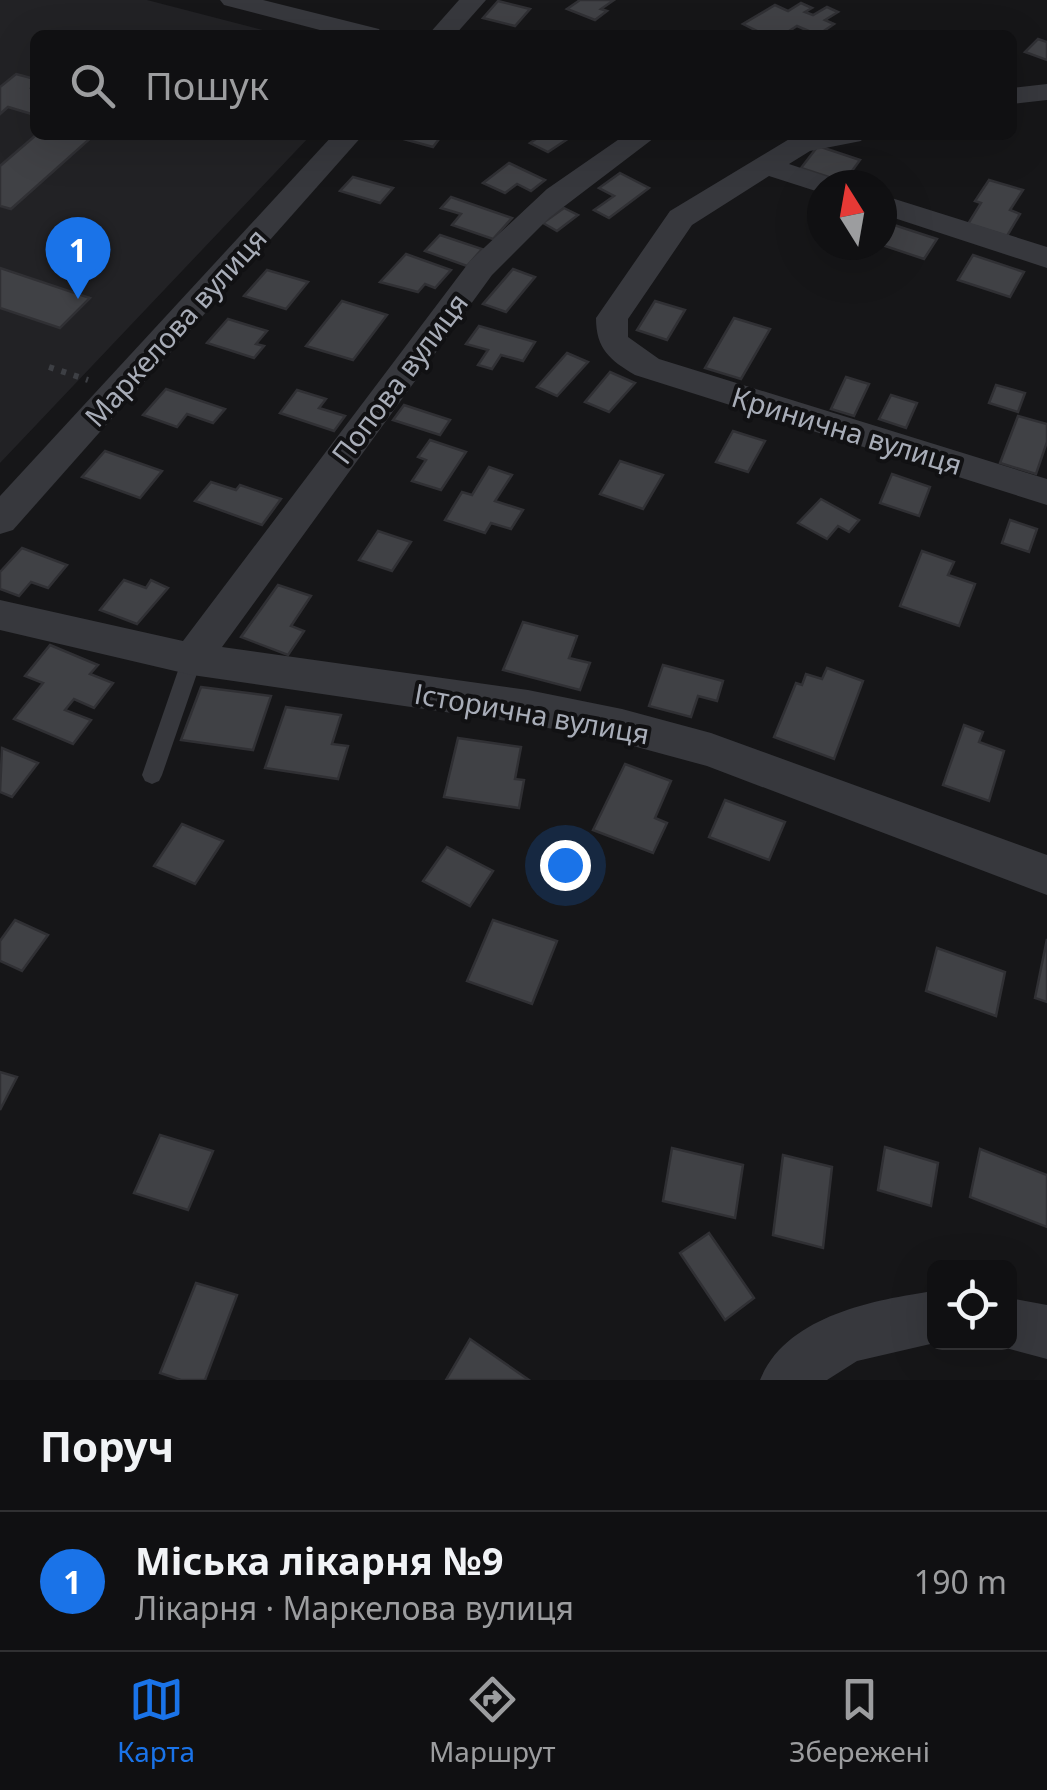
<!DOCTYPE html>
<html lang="uk">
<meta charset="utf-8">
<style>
body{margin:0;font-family:"Noto Sans",sans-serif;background:#19191b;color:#f1f3f6}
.controls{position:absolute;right:30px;bottom:30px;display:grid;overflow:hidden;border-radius:15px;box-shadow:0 10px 40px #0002}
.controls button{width:90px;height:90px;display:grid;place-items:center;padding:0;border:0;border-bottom:2px solid #303032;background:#101012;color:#f1f3f6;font:50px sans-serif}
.compass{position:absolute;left:807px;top:170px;width:90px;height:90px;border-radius:50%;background:#101012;box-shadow:0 10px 40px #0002;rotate:349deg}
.you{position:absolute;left:565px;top:865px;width:35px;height:35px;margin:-25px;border:8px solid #fff;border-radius:50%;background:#1a73e8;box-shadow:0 0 0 15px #1a73e833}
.badge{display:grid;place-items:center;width:65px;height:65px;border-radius:50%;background:#1a73e8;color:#fff;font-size:32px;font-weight:700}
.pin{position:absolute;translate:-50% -82px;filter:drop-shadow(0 2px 5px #0008)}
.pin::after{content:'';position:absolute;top:52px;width:35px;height:30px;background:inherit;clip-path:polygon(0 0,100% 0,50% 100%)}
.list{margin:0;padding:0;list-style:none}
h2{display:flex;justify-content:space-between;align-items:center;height:130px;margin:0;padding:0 40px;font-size:42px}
h2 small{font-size:32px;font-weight:400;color:#9c9d9f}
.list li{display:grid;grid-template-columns:65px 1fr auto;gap:30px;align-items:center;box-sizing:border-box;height:140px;padding:0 40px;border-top:2px solid #303032}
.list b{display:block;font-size:38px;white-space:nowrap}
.list p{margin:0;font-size:32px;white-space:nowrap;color:#9c9d9f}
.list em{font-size:32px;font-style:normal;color:#9c9d9f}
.icon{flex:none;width:55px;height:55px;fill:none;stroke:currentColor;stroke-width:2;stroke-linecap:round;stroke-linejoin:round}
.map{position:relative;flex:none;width:1047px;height:1380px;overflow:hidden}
.search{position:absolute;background:#101012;box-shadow:0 10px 40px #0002;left:30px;right:30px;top:30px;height:110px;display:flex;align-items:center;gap:25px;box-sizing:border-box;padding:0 35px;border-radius:15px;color:#9c9d9f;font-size:38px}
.sheet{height:270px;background:#101012}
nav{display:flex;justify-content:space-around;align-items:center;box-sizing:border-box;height:140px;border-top:2px solid #303032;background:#101012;font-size:28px;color:#9c9d9f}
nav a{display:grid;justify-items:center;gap:5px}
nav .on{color:#1a73e8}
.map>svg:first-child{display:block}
.built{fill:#222225}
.building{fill:#404145;stroke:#303034;stroke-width:2.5}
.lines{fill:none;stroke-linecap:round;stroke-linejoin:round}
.path{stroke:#3d3f44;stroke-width:6;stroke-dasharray:5 8;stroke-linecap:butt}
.lane{fill:#37383d;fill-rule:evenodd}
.street{fill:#37383d;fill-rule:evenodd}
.labels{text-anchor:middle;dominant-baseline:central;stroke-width:8;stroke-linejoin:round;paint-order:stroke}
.street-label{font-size:28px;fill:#a8adb8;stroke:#111113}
</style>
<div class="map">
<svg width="1047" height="1380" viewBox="0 0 1047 1380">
<rect width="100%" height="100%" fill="#161618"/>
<!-- built -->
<path class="built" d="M0,0H147L282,35H35V135H311L0,463Z"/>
<!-- building -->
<g class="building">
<path d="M580,0H614L601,9L607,11L595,20L567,9Z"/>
<path d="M498,1L530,9L515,26L483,18Z"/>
<path d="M801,3L812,8L805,12L813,15L827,7L838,12L825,20L834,24L818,35L797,26L783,35H765L743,24L775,5L788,11Z"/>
<path d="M1038,39L1047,42V60L1025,52Z"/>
<path d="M16,74L35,79L31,88L35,89V115L8,107L0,114V87Z"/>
<path d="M36,135H94L11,209L0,206V166Z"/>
<path d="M389,135H442L433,147Z"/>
<path d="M542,135H564L569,138L548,152L530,143Z"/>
<path d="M818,146L860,160L844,182L801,168Z"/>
<path d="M509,163L545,180L531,191L517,184L505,193L483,183Z"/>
<path d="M620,173L649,188L609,218L594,210L614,196L599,188Z"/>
<path d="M353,177L393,188L380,203L340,191Z"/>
<path d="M989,180L1023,190L1010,210L1020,214L1007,236L968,224L981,203L975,201Z"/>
<path d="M451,197L512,218L493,239L452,225L461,214L441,208Z"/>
<path d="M564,208L578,215L557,231L543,223Z"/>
<path d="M891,224L937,239L924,259L882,245Z"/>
<path d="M440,235L482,249L467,266L425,251Z"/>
<path d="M406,254L451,270L435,288L425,284L418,292L380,282Z"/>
<path d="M973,255L1024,272L1010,297L958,280Z"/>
<path d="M0,268L90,298L60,328L0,308Z"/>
<path d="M513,269L535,277L506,312L483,304Z"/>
<path d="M267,270L308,282L286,309L244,296Z"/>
<path d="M342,301L387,315L353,360L306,346Z"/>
<path d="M655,301L685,310L667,340L637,330Z"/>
<path d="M734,318L770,329L741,379L705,368Z"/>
<path d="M228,319L267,331L256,344L264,346L254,358L207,343Z"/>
<path d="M479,326L535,342L523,361L501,355L492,369L478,365L488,350L466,344Z"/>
<path d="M567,353L588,362L557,396L537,387Z"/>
<path d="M610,372L635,383L609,412L585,402Z"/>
<path d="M846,377L869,384L854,416L831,409Z"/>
<path d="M996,385L1025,393L1018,412L989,403Z"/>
<path d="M166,389L225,409L213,423L187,414L177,427L143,415Z"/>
<path d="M297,390L326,399L319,408L345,416L334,431L280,413Z"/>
<path d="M891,395L917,403L906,428L879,419Z"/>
<path d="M404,405L450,420L440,435L393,420Z"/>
<path d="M1018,416L1047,424V442L1036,474L1000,463Z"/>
<path d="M733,431L765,441L748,472L716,462Z"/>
<path d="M430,440L466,452L441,490L412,481L426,460L418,457Z"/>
<path d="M105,451L162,471L140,498L82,477Z"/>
<path d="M620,461L663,475L643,509L600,494Z"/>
<path d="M489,467L512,475L495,501L523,510L511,529L491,523L485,533L445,520L462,492L472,495Z"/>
<path d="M892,474L930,487L919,516L880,503Z"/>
<path d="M211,482L236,490L240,485L281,499L262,525L195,501Z"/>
<path d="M821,499L859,520L849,532L838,526L827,539L798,523Z"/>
<path d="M1010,520L1037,529L1029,552L1002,543Z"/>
<path d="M378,531L411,542L392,571L359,560Z"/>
<path d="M22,548L67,565L48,588L31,582L19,596L0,589V572Z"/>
<path d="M922,551L954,562L948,575L975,584L959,626L900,606Z"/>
<path d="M124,580L146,588L151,580L168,588L137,624L100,610Z"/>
<path d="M278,585L311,596L291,626L304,631L288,655L241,637Z"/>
<path d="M523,622L577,636L569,658L590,663L580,690L503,670Z"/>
<path d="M50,645L98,665L90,674L113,683L94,708L74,699L65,710L91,720L73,744L14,719L43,683L25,676Z"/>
<path d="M663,665L723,681L717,701L698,696L691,717L649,706Z"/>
<path d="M827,668L863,681L834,759L774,737L796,683L802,685L806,674L822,679Z"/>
<path d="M201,687L271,696L253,750L181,740Z"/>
<path d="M286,707L341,715L332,744L348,746L338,779L265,768Z"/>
<path d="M964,725L983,732L979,742L1004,751L989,801L943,785Z"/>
<path d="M458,738L521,747L515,779L524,780L519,808L444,797Z"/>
<path d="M2,748L38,763L12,797L0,792Z"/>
<path d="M625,764L671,781L655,818L667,823L653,853L593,830Z"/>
<path d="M725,800L785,822L769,860L709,837Z"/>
<path d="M182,824L223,841L195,884L154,866Z"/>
<path d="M447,847L493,871L470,906L423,881Z"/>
<path d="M15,920L48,935L22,971L0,961V941Z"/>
<path d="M493,920L557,941L532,1004L467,981Z"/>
<path d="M1047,939V1002L1035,998Z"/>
<path d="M937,948L1005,972L996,1016L926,991Z"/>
<path d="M0,1072L17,1077L0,1110Z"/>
<path d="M160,1135L213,1151L188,1210L134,1193Z"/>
<path d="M885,1147L938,1163L931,1206L878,1190Z"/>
<path d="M672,1148L743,1165L735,1218L663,1201Z"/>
<path d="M980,1149L1047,1175V1227L970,1197Z"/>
<path d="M783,1155L832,1167L823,1248L773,1235Z"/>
<path d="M709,1233L754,1298L725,1320L680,1253Z"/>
<path d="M196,1283L237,1295L205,1380H181L160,1373Z"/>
<path d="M470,1339L529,1380H446Z"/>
</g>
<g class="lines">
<!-- path -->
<path class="path" d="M49,367L88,380"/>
<!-- lane -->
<path class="lane" d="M192,651L199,653L202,659L162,775L159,781L152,784L145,781L142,775L182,659L185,653Z"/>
<!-- street -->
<g class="street">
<path d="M220,0H263L379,29L383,35H339L224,5Z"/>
<path d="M459,0H486L455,35H428Z"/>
<path d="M1047,84V100L1012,104V88Z"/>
<path d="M333,135H363L13,530L0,534V496Z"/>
<path d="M625,135H658L549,218L492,275L222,647L528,690L622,709L711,733L1047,855V895L707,766L622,743L528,724L192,675L0,630V600L183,641L470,261L547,189Z"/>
<path d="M803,135H865L861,141L810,151L789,164L834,179L839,185H822V193L769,176L692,225L628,319V337L659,359L1047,479V505L635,375C610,360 596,349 596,318L670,211L791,138Z"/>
<path d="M882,195L1047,247V268L882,214Z"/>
<path d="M934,1291V1342H939L857,1361L827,1380H760C786,1316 873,1300 934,1291Z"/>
<path d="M1010,1298L1047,1305V1359L991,1344L1010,1342Z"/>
</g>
</g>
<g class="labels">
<!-- street labels -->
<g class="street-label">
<text transform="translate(175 327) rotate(-48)">Маркелова вулиця</text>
<text transform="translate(399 378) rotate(-53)">Попова вулиця</text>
<text transform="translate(847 430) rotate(17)">Кринична вулиця</text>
<text transform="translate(532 713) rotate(10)">Історична вулиця</text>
</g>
</g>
</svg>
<div class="controls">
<button><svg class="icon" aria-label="locate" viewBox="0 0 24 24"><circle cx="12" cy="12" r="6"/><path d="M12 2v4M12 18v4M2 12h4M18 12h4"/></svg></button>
</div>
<svg class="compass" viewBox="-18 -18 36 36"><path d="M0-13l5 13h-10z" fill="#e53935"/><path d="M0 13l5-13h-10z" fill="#9c9d9f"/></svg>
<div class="you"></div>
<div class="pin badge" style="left:78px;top:299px">1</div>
<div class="search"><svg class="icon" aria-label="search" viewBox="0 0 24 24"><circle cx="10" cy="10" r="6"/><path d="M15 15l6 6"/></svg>Пошук</div>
</div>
<section class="sheet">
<h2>Поруч<small></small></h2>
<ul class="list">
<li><span class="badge">1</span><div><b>Міська лікарня №9</b><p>Лікарня · Маркелова вулиця</p></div><em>190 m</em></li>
</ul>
</section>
<nav>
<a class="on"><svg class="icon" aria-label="map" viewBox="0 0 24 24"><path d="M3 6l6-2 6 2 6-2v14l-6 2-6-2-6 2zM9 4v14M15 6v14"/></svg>Карта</a>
<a><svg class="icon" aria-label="directions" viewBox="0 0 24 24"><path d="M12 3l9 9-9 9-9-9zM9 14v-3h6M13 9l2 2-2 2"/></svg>Маршрут</a>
<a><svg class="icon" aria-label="saved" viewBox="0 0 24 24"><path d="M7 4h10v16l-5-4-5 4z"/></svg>Збережені</a>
</nav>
